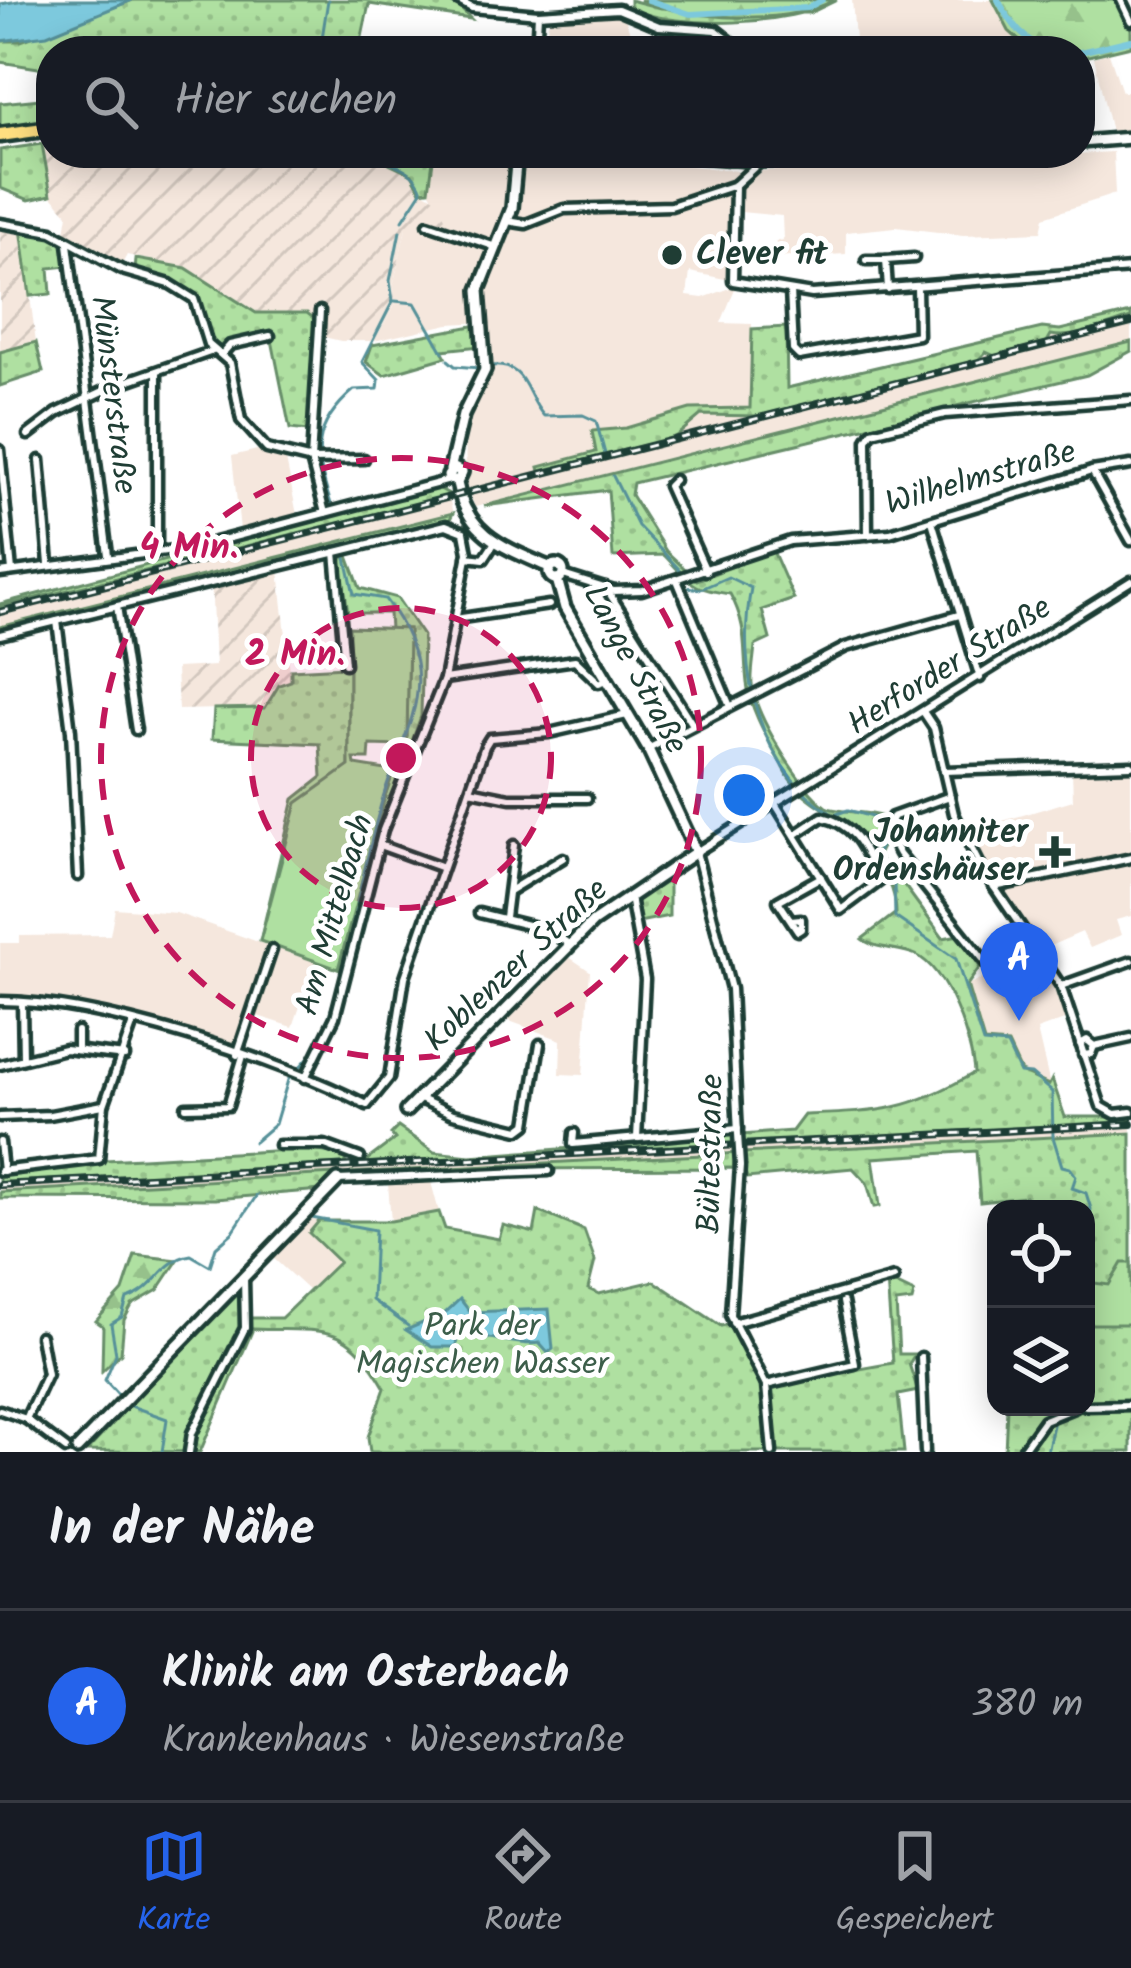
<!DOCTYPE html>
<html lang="de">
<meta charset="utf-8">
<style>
body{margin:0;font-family:Kalam,sans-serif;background:#20242c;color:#f1f3f6}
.controls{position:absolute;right:36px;bottom:36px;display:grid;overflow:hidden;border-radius:24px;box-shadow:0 6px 30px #0003}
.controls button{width:108px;height:108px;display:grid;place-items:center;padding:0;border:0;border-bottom:3px solid #363941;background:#171b24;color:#f1f3f6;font:60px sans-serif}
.you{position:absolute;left:744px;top:795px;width:42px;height:42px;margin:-30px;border:9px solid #fff;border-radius:50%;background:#1a73e8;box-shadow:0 0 0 18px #1a73e833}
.badge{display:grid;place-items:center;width:78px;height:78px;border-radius:50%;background:#2563eb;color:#fff;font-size:39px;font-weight:700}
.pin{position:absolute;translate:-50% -99px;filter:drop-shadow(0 3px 6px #0008)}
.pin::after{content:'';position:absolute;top:63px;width:42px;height:36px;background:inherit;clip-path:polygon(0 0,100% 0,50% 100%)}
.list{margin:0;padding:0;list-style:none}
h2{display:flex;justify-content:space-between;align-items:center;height:156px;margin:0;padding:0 48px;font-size:51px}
h2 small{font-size:39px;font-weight:400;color:#9ea1a6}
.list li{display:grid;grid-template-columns:78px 1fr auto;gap:36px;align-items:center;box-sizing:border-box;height:192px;padding:0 48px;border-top:3px solid #363941}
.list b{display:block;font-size:45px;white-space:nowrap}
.list p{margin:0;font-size:39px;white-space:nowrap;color:#9ea1a6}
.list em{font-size:39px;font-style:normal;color:#9ea1a6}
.icon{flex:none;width:66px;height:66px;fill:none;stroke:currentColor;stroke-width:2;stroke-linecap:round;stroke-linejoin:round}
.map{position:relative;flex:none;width:1131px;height:1452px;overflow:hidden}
.search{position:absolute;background:#171b24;box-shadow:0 6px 30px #0003;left:36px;right:36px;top:36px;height:132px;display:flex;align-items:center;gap:30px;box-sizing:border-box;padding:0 42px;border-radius:48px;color:#9ea1a6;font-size:45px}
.sheet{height:348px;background:#171b24}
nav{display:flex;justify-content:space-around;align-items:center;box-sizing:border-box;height:168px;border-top:3px solid #363941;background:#171b24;font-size:33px;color:#9ea1a6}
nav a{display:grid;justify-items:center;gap:6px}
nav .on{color:#2563eb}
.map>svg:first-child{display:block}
.built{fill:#f5e7dd}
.industrial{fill:url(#industrial-furrows)}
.green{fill:url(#green-dots);stroke:#678e6a;stroke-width:3}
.forest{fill:url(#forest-firs);stroke:#678e6a;stroke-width:3}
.pitch{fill:#afe0a1;stroke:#678e6a;stroke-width:3}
.water{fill:#7dc9dd;stroke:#579199;stroke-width:3}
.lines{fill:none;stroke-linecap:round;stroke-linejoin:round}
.stream{stroke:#579199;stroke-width:3}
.canal{stroke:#7dc9dd;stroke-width:6}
.street-casing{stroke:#1f3d34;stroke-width:15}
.secondary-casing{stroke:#1f3d34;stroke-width:18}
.highway-casing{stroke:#1f3d34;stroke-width:21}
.street{stroke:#fff;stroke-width:6}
.secondary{stroke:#fff;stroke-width:9}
.highway{stroke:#ffdf80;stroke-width:12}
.rail-casing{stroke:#1f3d34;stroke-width:8}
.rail{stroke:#fff;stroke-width:3;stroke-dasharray:9;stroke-linecap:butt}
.street-bridge-casing{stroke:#1f3d34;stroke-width:15;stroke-linecap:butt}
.street-bridge{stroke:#fff;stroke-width:6}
.ring{fill:none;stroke:#c2185b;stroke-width:6;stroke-dasharray:21 15}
.poi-dot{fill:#1f3d34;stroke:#fff;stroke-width:4.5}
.labels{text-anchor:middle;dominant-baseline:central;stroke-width:10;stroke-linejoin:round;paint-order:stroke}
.poi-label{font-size:33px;font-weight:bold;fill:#1f3d34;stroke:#fff;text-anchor:start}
.street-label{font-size:33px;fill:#1f3d34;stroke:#fff}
.park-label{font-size:33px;fill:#3c5e4a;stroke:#fff}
.centre{fill:#c2185b;stroke:#fff;stroke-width:6}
.ring-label{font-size:36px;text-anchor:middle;font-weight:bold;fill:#c2185b;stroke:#fff;stroke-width:10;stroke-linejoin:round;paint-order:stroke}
</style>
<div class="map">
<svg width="1131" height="1452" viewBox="0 0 1131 1452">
<defs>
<pattern id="industrial-furrows" width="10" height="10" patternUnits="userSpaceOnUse" patternTransform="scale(3)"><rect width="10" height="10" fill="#f5e7dd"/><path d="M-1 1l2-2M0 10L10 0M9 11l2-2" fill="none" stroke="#d2c7be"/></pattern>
<pattern id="green-dots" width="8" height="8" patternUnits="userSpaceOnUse" patternTransform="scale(3)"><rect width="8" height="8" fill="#afe0a1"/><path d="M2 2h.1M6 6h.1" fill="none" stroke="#96c18b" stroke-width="1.8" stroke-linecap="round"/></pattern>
<pattern id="forest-firs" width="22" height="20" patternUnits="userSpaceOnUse" patternTransform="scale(3)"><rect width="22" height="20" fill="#afe0a1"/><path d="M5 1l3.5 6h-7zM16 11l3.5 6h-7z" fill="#96c18b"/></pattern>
</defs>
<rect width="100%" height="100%" fill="#fff"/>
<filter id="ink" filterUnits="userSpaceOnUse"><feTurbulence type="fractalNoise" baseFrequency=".00833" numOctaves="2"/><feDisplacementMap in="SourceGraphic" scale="24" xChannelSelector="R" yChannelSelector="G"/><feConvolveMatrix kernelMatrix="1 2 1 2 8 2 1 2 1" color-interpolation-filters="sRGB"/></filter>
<g filter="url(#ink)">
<!-- built -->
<g class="built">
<path d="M852,0H993L1025,51H856Z"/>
<path d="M607,12L625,18L636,51H541L550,17Z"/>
<path d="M1109,53L1122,92H1131V132H1111L1094,57Z"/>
<path d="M1113,152L1115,194L1044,217L1041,232L963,235L896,227L846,232V254L773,258L776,241L783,240L782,216L741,212L742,184L762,171Z"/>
<path d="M434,153H573L737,171L740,179L730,280L690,272L687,296L703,298L736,286L721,323L752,324L750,408L690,409L626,428L593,431L596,451L540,467V471L674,438L701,415L759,416L1115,320L1131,318V342L475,507L466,485L465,423L491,364L486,322L449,324L374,341L396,303L393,287L406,228L447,224L429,190Z"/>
<path d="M257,450L286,460L297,515L240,530L232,456Z"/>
<path d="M448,495L453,513L0,627V607Z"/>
<path d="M1131,767V916L1116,920L1121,935L1090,948L1082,932L1043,949L975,844L1000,834L996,823L1073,800L1072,770Z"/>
<path d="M115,908L176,913L315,962L293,1027L248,1013L236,1051L82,1006L0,997V943H20V936L110,935Z"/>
<path d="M566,955L590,971L583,1075L560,1074L561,1040L504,1019Z"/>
<path d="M1036,959L1055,987L1067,1019L1037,1030L1050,1085L1021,1072L1003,1042H984L966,985Z"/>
<path d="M1131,1122V1133L0,1192V1183Z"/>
<path d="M431,1182L439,1212L391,1221L388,1184Z"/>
<path d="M307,1219L319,1221L309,1233L339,1261L308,1290L272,1257Z"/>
</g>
<!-- industrial -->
<g class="industrial">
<path d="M51,142V153H368L413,174L422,190L435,198L448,223L444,229L406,228L393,287L396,303L374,341H341L319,336L320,323L307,313H256L186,268L127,255L122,264L65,232L68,214L51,195L42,144Z"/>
<path d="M0,227L21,228L36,342L0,352Z"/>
<path d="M278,561L291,681L265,708L178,710L176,668L215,666L211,579Z"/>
</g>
<!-- green -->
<g class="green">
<path d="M133,0H452L471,19L369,4L359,51H160L162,43H144L133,51H51V70L0,62V41H21Z"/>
<path d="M630,0L661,8L810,13L837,0C789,26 681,30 630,9Z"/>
<path d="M51,98V120L0,128V103Z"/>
<path d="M42,144L51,195L29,200L0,188V150Z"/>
<path d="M368,153H434L429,190L421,191L412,174Z"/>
<path d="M21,228L64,241L68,266L49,268L51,294L30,296Z"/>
<path d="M136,259L186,268L256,313H307L320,323L316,432L290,429L271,335L214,348L195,297L135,272Z"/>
<path d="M1131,313V318C1107,325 1076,340 1051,335L1047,342L995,356L986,352L977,361L759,416L701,415L674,438L540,471L539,467L596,452L592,431L626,428L690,409L750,408L752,329L786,327L787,388L1042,328L1060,330Z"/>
<path d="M478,325L481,346L442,350L446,357L384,375L366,362L372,345Z"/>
<path d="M36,342L43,372L0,386V352Z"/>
<path d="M1131,342V351L1087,375L633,483L631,495L666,551L697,580L773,551L794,599L762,610L770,639L755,646C754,658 751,673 752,685C756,717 800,788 826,807C834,812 864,811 880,816L886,839L878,855L894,878L907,872L911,877L904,885L943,938L959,935L980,967L967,985L984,1042L1008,1044L1021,1072L1049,1085L1052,1079L1065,1117H1131V1122L363,1163L395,1139L391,1134L398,1127L434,1152L470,1156L792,1131L804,1115C879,1112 907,1112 974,1073C972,1040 947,970 916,955C899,947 876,950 862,939L896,913C896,887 881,868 873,843L868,849C849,813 804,809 783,768C770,743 750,710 747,683C743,648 748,626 730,594C689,588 692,584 664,555L613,557L608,490L484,506Z"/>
<path d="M438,488L451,495L0,607V604Z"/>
<path d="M453,513L449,521L0,631V627Z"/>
<path d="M348,556L360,588L397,598L423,636L421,716L381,829L347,972L338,969L377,837L375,823L407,736L409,629H390L389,613H348L340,558Z"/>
<path d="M345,667H349V767L297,804L260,941L294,799L322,777L320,744L212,739L214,709L265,708L279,685L291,681V670Z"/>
<path d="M669,877V916L639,922L636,898Z"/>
<path d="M1131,1133V1452H1005L1007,1407H1086V1209H1023L1025,1197L980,1202L976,1151L873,1158L880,1206L874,1207L867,1183L853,1168L747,1178L744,1168L494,1169L435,1177L349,1178L351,1173Z"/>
<path d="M308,1149L348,1156L345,1164L0,1183V1173L105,1160Z"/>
<path d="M336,1174L321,1190L215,1199L0,1198V1192Z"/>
<path d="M538,1211L584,1230L595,1261L588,1289L599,1294L654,1281L721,1326L732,1323L764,1386L893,1363L887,1280L914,1293L912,1301L896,1303L899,1354H915L909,1364L918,1391L898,1395L904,1452H370L368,1437L385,1388C345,1319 325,1332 253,1329L200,1452L87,1451L240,1287L247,1318H281L339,1262L309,1233L319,1221H391L439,1212L445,1229L499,1239L503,1225L534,1233Z"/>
</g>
<!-- forest -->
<g class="forest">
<path d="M640,0H834C787,26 690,20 640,0Z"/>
<path d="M993,0H1117L1131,29V46L1080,58V51H1031L1009,31Z"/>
<path d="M135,1255L178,1260L158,1290L132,1305L124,1320L121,1353L102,1371L103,1326L96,1321L123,1291Z"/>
</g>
<!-- pitch -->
<g class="pitch">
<path d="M349,627L409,629L407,736L403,746L370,745L369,759H354L355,765L392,771L338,969L260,941L297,803L349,766Z"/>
<path d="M1122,1263H1131V1324H1086V1282L1109,1285Z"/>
</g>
<!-- water -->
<g class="water">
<path d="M25,0H132L47,35L0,41V4Z"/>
<path d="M460,1299L470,1312L549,1309L553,1349L548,1353L539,1343C523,1347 483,1334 457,1335L456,1347H432L406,1330L444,1314Z"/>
</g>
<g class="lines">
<!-- stream -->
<g class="stream">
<path d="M320,51L328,0"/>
<path d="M369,153C389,165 414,165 422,191L403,220"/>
<path d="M395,301L415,303L443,352"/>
<path d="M448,360L455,366L479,368"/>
<path d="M489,366C528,362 524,394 544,416L583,415L596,421L605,454"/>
<path d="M613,476L638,526L679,569L686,587L701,589L728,577L751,588C736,669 757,768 834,815L848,810L878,819L883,842L876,856L883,873L894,880L895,917L956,959L983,1043L1007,1045L1020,1073L1031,1074L1052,1092L1053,1137L1062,1166L1070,1168L1076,1176L1072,1188L1086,1193L1091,1209L1086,1242"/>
<path d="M331,504C314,453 311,427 354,390L378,389L379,380L362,362L393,301L390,281L400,231"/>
<path d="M343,972C354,917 365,862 380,808C402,725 450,684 385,599L354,594L346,558"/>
<path d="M337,995L341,979"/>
<path d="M330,1013L333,1003"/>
<path d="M324,1031L327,1021"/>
<path d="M254,1142L275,1124L288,1080L317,1048"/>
<path d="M312,1218L375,1230L372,1300L408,1326"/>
<path d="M162,1452L167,1419L128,1405L105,1380L116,1354L111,1324L122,1317L127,1299C158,1289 159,1261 191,1255L210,1266L216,1247L232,1233L257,1195"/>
<path d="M1047,1452L1057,1407"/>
</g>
<!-- canal -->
<g class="canal">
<path d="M648,0L690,14L808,8L822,0"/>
<path d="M998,0C1012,25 1024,43 1053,51"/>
<path d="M1080,52L1131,40"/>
</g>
<!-- street casing -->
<g class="street-casing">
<g id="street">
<path d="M457,0L472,8L538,14L618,9L659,26L716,30L743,51"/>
<path d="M1121,0L1131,21"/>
<path d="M536,51L538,14"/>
<path d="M802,51L824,49"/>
<path d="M735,185L733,281L812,294L1131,269"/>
<path d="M507,221L526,224L564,209L671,206L735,185L761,161"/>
<path d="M0,223L52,232L122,270L170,284L194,299L208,344L230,363L241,420L267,449L312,460L364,459"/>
<path d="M428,224L496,247"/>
<path d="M68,244L108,555"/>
<path d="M866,260H886"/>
<path d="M888,289L886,260L914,258"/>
<path d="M790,291L793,350L799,356L918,335L917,287"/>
<path d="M320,311L311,460L325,513"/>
<path d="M222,354L230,345L270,336"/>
<path d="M28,435L57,413L116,385L213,351"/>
<path d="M0,450L12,571"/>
<path d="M40,460L49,564"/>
<path d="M1092,471L1131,541"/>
<path d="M674,480L668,486L706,571"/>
<path d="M932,521L980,678"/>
<path d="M868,535L867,440L872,432L945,414L1131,400"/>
<path d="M157,551V372"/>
<path d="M335,552L345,664"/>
<path d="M467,557L484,559L495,542"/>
<path d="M0,573L196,547L450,480"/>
<path d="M563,575L614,591L642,590L790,541L890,533L1092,471L1131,465"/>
<path d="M677,580L729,704"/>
<path d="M606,588L693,725"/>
<path d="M117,606L136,730"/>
<path d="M455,619L549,605"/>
<path d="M57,621L71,731L78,876"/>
<path d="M0,635L446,525L464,532L468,553L444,679L383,830L335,1017L305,1078"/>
<path d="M444,679L575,660L599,683L605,681"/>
<path d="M924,713L934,728L954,814L982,869L1061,986L1101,1106L1115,1114L1131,1112"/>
<path d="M648,749L846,647L959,615"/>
<path d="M944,771L1131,765"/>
<path d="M470,790L510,798H587"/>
<path d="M950,796L892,817L888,833L899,854L990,968L1039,950"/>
<path d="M776,805L841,910L880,881C865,851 858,825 822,817L795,835"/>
<path d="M382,846L440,867"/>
<path d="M994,887L1131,858"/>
<path d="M509,891L563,858"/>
<path d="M630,897L645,979L637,1138"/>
<path d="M479,913L548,930L569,944"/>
<path d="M505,917L514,845"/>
<path d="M791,920L801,919V929L798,931L778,901L821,877"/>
<path d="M1061,986L1131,961"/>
<path d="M0,1001C100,1001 278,1059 367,1105L389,1078L405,977L485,746L490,738L549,733L627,715"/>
<path d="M22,1002L23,1059"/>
<path d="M77,1031V1048"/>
<path d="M1080,1044L1087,1040L1094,1046L1091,1054L1083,1055"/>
<path d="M1094,1046L1131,1038"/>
<path d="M237,1055L272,950"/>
<path d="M0,1065L65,1049L125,1056"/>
<path d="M418,1098L453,1114L519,1130L527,1124L540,1044"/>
<path d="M186,1107L228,1106L243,1056"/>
<path d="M0,1117L50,1115L103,1105"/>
<path d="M574,1133L573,1144L738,1129"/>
<path d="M738,1134L731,989L696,852L1131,581"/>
<path d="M0,1142L3,1171"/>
<path d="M279,1145H325L360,1158"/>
<path d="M740,1166L730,1315L766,1385L772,1452"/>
<path d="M0,1171L99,1159L104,1105L133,1023"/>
<path d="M338,1180L549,1171"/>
<path d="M733,1323L894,1278"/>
<path d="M921,1357L925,1452"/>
<path d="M766,1385L855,1364L843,1302"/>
<path d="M1086,1406L1131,1405"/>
<path d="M0,1410L26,1419L66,1449"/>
<path d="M26,1419L47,1374L40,1336"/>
<path d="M189,1452L192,1433L245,1328L244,1277"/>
<path d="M1021,1452L1044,1420L1076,1407"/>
</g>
</g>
<!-- secondary casing -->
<g class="secondary-casing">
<g id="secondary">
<path d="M1080,142L1131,138"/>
<path d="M614,153L666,157"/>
<path d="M660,153L761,161L913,153"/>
<path d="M450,470L463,415L485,370L479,290L512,208L517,153"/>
<path d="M457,483L448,476L454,468L462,472L457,483C467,536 506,548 551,568"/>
<circle cx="556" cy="572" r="7"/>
<path d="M406,1111L593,922L696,852L648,749L565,608L557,579"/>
<path d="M77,1449L338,1180"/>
</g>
</g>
<!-- highway casing -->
<g class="highway-casing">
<path id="highway" d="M0,135L51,128"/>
</g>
<!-- street -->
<use href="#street" class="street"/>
<!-- secondary -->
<use href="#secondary" class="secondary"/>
<!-- highway -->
<use href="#highway" class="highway"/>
<!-- rail casing -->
<g class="rail-casing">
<g id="rail">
<path d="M0,612L1131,323"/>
<path d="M0,1185L1131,1124"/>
</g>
</g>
<!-- rail -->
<use href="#rail" class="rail"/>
<!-- street-bridge casing -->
<g class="street-bridge-casing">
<path id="street-bridge" d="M738,1134L740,1166"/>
</g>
<!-- street-bridge -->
<use href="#street-bridge" class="street-bridge"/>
</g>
</g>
<!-- distance rings -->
<circle cx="401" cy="758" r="150" fill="#c2185b" fill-opacity=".12"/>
<g class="ring">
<circle cx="401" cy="758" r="150"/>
<circle cx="401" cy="758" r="300"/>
</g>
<!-- markers -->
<g class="poi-dot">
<circle cx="672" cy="255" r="12"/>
<path d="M1049 834h12v12h12v12h-12v12h-12v-12h-12v-12h12z"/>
</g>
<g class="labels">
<!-- poi labels -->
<g class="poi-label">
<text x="696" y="255">Clever fit</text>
<text x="1028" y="833" text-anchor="end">Johanniter<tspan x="1028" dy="38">Ordenshäuser</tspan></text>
</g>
<!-- street labels -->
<g class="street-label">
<text transform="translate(112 395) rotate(83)">Münsterstraße</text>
<text transform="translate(981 479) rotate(-16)">Wilhelmstraße</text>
<text transform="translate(950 667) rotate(-32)">Herforder Straße</text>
<text transform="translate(634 670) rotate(62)">Lange Straße</text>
<text transform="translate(336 915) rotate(-74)">Am Mittelbach</text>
<text transform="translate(517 966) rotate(-43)">Koblenzer Straße</text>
<text transform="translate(712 1154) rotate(-89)">Bültestraße</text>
</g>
<!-- park labels -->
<g class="park-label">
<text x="482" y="1327">Park der<tspan x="482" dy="38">Magischen Wasser</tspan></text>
</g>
</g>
<circle cx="401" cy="758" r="18" class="centre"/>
<g class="ring-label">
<text x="189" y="558">4 Min.</text>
<text x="295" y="665">2 Min.</text>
</g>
</svg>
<div class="controls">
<button><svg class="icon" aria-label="locate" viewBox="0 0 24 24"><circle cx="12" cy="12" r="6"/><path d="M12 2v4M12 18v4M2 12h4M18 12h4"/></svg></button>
<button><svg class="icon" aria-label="layers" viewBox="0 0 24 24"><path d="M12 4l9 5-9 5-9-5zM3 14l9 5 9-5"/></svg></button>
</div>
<div class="you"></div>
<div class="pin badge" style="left:1019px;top:1021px">A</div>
<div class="search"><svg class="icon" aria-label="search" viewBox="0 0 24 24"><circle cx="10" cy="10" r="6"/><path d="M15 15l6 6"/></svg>Hier suchen</div>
</div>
<section class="sheet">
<h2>In der Nähe<small></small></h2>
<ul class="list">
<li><span class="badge">A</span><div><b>Klinik am Osterbach</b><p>Krankenhaus · Wiesenstraße</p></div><em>380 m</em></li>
</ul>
</section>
<nav>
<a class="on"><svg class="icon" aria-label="map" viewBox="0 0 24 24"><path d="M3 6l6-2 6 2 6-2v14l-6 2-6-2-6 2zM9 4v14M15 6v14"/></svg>Karte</a>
<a><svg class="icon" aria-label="directions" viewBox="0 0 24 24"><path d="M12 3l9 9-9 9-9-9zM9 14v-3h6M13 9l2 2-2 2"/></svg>Route</a>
<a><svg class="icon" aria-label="saved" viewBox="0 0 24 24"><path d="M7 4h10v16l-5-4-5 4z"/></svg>Gespeichert</a>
</nav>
